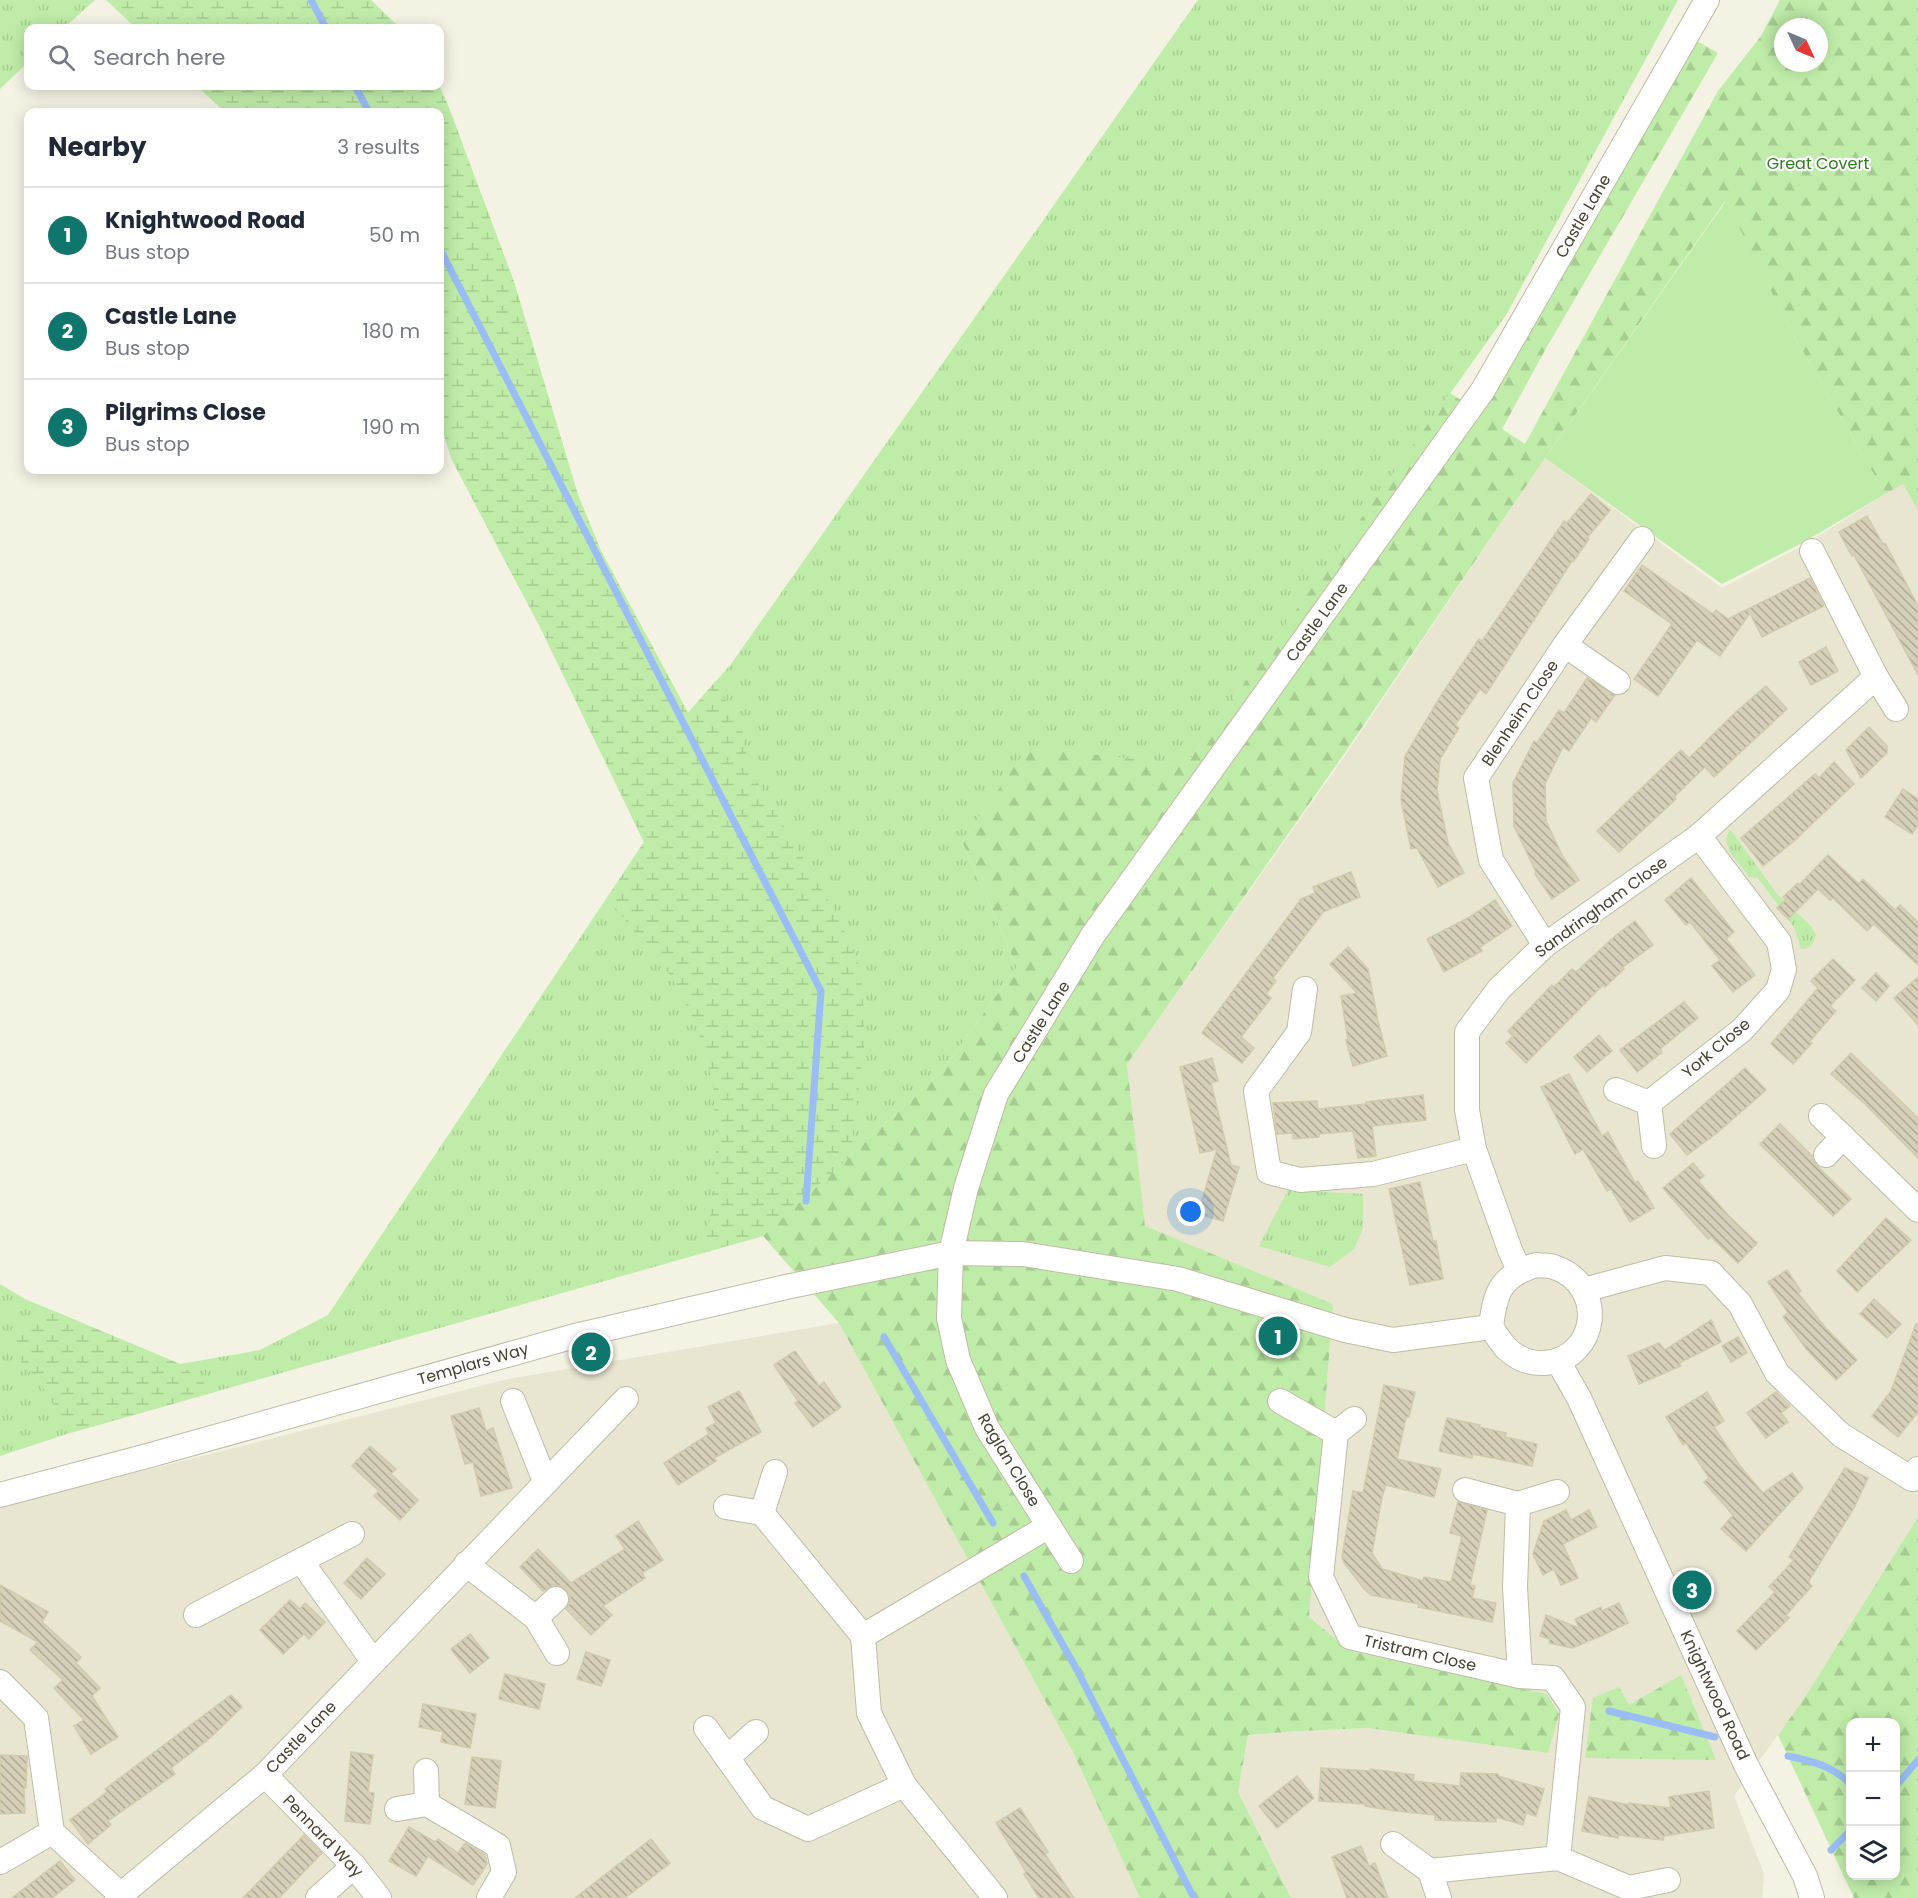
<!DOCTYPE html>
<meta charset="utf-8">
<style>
body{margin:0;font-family:Poppins,sans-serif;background:#f2f2f3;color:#1f2937}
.controls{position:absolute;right:18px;bottom:18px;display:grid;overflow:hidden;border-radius:12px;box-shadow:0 3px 15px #0003}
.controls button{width:54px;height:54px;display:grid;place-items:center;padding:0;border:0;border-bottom:2px solid #e0e1e3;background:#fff;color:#1f2937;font:30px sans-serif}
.compass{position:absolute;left:1774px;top:18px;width:54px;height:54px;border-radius:50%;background:#fff;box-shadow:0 3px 15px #0003;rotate:134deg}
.you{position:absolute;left:1191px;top:1212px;width:21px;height:21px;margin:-15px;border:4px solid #fff;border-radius:50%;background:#1a73e8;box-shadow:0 0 0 9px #1a73e833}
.badge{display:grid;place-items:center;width:39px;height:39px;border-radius:50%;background:#0f766e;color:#fff;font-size:20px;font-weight:700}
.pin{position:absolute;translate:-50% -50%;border:3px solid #fff;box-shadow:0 2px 6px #0006}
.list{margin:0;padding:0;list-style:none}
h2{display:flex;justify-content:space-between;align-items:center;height:78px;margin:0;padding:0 24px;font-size:26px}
h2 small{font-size:20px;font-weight:400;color:#747a83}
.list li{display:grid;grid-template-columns:39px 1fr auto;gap:18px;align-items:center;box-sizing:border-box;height:96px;padding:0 24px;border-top:2px solid #e0e1e3}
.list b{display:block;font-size:22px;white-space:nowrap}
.list p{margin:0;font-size:20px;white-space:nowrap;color:#747a83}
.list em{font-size:20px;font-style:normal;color:#747a83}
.icon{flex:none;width:33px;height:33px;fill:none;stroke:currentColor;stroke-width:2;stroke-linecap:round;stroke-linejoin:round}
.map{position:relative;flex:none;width:1918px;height:1898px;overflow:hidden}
.search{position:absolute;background:#fff;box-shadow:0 3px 15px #0003;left:24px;top:24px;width:420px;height:66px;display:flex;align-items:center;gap:15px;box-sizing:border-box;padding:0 21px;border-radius:12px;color:#747a83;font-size:22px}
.panel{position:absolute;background:#fff;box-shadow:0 3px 15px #0003;left:24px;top:108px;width:420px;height:366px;border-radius:12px}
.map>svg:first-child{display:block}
.residential{fill:#e8e5d1}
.grass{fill:url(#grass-tufts)}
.forest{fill:url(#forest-firs);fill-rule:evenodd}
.wetland{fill:url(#wetland-marsh)}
.park{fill:#bfeca8}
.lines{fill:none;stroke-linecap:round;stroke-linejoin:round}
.stream{stroke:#9abdf6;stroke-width:7}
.building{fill:url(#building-back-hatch);stroke:#d1caab;stroke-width:1.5}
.minor-casing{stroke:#bfbca5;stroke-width:26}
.minor{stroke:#fff;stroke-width:24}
.labels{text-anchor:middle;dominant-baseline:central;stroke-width:4.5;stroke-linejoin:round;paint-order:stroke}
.park-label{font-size:16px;fill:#317c22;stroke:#fff}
.street-label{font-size:16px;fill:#464233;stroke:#fff}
</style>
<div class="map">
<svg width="1918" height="1898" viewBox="0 0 1918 1898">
<defs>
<pattern id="grass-tufts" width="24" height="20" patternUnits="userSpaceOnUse" patternTransform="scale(1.5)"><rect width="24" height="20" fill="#bfeca8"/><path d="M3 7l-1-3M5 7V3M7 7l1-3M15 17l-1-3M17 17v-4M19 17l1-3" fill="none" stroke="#a6cc91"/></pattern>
<pattern id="forest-firs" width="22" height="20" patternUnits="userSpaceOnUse" patternTransform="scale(1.5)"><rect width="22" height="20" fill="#bfeca8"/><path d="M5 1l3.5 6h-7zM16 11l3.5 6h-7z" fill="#a6cc91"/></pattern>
<pattern id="wetland-marsh" width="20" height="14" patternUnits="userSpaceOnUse" patternTransform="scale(1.5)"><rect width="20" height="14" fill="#bfeca8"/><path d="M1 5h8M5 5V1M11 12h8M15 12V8" fill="none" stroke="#a6cc91"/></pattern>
<pattern id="building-back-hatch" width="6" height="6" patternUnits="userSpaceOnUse" patternTransform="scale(1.5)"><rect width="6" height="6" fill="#d6d0b8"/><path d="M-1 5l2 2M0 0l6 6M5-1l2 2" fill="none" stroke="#afaa96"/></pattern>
</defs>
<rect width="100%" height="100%" fill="#f3f2e3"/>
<!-- residential -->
<g class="residential">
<path d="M1545,458L1722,588L1802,546L1903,483L1918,511V1518L1805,1697L1734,1796L1764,1874L1762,1898H1291L1238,1792L1248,1735L1300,1731L1368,1728L1548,1753L1546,1694L1350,1651L1309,1617L1333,1304L1145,1227L1127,1064L1344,757Z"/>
<path d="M839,1323L1073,1752L1140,1898H0V1507L508,1379Z"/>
</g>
<!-- grass -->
<g class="grass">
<path d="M0,0H95L64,28H28V62L0,89Z"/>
<path d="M1198,0H1678L1506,315L1186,765L1028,748L962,841L1017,967L941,1072L763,1236L70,1433L0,1456V1284L25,1299L180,1364L260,1350L328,1315L644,842L541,629L452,460L440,423V112H225L197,86H439L446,100L514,282L578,495L601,551L688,713L731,664Z"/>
<path d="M1730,829L1777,894L1810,925L1816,935C1813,944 1811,948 1801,949L1794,927L1758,878L1749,877L1729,851L1726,839Z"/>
<path d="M1288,1190L1363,1194V1228L1354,1249L1330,1267L1259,1246Z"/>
</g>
<!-- forest -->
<g class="forest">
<path d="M1780,0H1918V511L1903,484L1885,494L1789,327L1725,201L1545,458L1344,754L1127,1064L1145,1226L1333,1304L1309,1617L1350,1651L1547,1694L1559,1714L1548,1753L1368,1728L1300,1731L1248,1735L1238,1792L1291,1898H1140L1073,1752L839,1323L763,1236L941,1072L1017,967L962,841L1028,747L1186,765L1450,393L1479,412L1526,339L1697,41L1718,53L1544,352L1502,429L1525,444L1718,91L1761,36ZM1783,27H1819V63H1783Z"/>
<path d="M1918,1517V1898H1854L1778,1735L1805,1697ZM1896,1722V1876H1850V1722Z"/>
<path d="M1681,1675L1716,1760L1585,1758L1593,1698L1619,1687L1629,1705Z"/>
</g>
<!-- wetland -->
<g class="wetland">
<path d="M106,0H371L400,28H136Z"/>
<path d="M197,86H439L446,100L514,282L578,495L601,551L688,713L715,682L742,730L749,769L838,916L861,970L865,1040L850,1156L763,1236L704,1252L715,1189L716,1145L713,1083L696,1024L670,975L607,898L644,842L541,629L452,460L440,423V112H225Z"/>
<path d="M49,1309L180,1364L215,1392L70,1433L41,1384L22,1363L13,1342L30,1323Z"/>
</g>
<!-- park -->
<path class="park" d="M1726,201L1789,327L1885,494L1804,542L1722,584L1545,458Z"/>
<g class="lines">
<!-- stream -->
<g class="stream">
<path d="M311,0L326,28"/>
<path d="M355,86L369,112"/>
<path d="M440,249L821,991L806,1201"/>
<path d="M884,1337L993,1523"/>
<path d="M1024,1576L1077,1670L1194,1898"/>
<path d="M1609,1711L1715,1737"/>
<path d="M1788,1756C1812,1761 1833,1766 1850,1784"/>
<path d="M1896,1786L1918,1760"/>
<path d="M1831,1850L1850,1831"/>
</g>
</g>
<!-- building -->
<g class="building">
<path d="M1591,494L1610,510L1587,538L1589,539L1573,562L1572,561L1486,694L1480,689L1455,725L1459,728L1440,759L1437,791L1448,843L1464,873L1438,887L1417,848L1411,849L1401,800L1405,756L1440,697L1479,639L1482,641L1564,521L1567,523Z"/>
<path d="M1867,516L1883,544L1885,543L1918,606V675L1854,555L1852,556L1839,532Z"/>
<path d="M1642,565L1713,614L1716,610L1728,619L1810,578L1824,606L1762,637L1750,613L1720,656L1697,640L1658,696L1634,679L1672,624L1624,591Z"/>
<path d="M1826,647L1838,671L1811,685L1799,662Z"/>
<path d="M1587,678L1615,695L1596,722L1591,718L1569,751L1563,747L1545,784L1546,821L1563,857L1579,880L1552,899L1535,874L1536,872L1514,826L1513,783L1534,741L1537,743L1559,710L1564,713Z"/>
<path d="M1766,686L1787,709L1714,777L1705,767L1674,797L1676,799L1619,852L1597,831L1681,750L1689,758L1738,710Z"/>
<path d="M1869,727L1887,746V753L1861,778L1846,750Z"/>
<path d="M1834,762L1854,784L1793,842L1763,866L1741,838L1815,774L1819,778Z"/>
<path d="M1903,789L1918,799V825L1912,834L1885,817Z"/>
<path d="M1828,855L1859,884L1863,879L1895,910L1900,905L1918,922V965L1874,924L1867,931L1833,898L1830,900L1818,889L1788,919L1777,908L1786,900L1783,897L1798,883L1799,885Z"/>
<path d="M1351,872L1360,897L1323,912L1273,978L1276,981L1266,994L1271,998L1241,1037L1254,1048L1242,1063L1202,1033L1301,899L1315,893L1313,887Z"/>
<path d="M1691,878L1734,932L1726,939L1755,975L1733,992L1712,966L1720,960L1690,922L1686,925L1665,900Z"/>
<path d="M1495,900L1512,926L1480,947L1482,951L1444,972L1427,939L1468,918Z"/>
<path d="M1635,921L1653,945L1623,967L1624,969L1605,987L1603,985L1526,1063L1506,1043L1513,1036L1508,1031L1552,985L1554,987L1572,969L1576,972L1616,935Z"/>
<path d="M1348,947L1368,969L1378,1021L1387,1056L1353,1066L1346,1040H1348L1341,996L1357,993L1330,964Z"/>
<path d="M1833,959L1855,980L1830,1006L1836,1011L1810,1041L1812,1043L1793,1064L1771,1044L1818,988L1811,981Z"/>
<path d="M1876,973L1889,986L1876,1001L1862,988Z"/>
<path d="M1918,977V1025L1894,998Z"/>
<path d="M1684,1002L1698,1018L1660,1049L1662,1052L1637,1072L1620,1050Z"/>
<path d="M1599,1035L1612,1051L1587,1072L1574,1057Z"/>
<path d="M1851,1053L1918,1118V1158L1865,1104L1831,1074Z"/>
<path d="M1212,1058L1218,1081L1211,1083L1231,1165L1239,1167L1223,1221L1198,1214L1217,1149L1200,1153L1180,1067Z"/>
<path d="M1745,1068L1766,1090L1717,1133L1687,1155L1670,1134Z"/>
<path d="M1569,1074L1602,1136L1608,1132L1635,1183L1638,1181L1654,1208L1630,1222L1611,1189L1607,1191L1583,1149L1575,1154L1541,1087Z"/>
<path d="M1423,1095L1426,1120L1372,1126L1376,1156L1358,1158L1353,1131L1319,1134V1137L1293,1139V1133L1277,1134L1273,1103L1317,1101L1318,1109L1366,1104V1102Z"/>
<path d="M1780,1124L1812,1156L1816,1165L1851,1199L1833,1216L1760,1144Z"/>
<path d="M1693,1163L1704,1176L1698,1181L1730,1217L1757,1243L1738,1263L1711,1237L1708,1239L1663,1188Z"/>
<path d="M1420,1182L1433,1241H1436L1443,1279L1410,1285L1389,1189Z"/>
<path d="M1886,1218L1911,1240L1857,1292L1837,1271Z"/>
<path d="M1787,1270L1801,1291L1798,1293L1825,1327L1857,1360L1836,1380L1807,1350L1783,1317L1788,1313L1768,1282Z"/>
<path d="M1874,1299L1901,1324L1887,1338L1860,1314Z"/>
<path d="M1711,1320L1721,1342L1679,1363L1681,1366L1639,1384L1628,1356L1659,1343L1665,1350Z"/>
<path d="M1916,1324L1918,1325V1412L1898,1437L1872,1416L1891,1391Z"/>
<path d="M1738,1337L1747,1353L1731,1362L1722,1346Z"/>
<path d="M795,1351L819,1386L824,1382L841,1407L813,1427L795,1403L798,1401L774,1365Z"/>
<path d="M1384,1385L1415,1392L1409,1417H1406L1397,1459L1441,1469L1434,1497L1386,1485L1382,1497L1372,1553L1382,1569L1423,1581L1424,1577L1451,1582L1462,1536L1450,1533L1458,1502L1487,1510L1470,1585L1475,1586L1472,1598L1496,1603L1492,1622L1418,1607L1419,1604L1371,1595L1365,1590L1344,1563L1342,1557L1353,1491L1363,1493Z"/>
<path d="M739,1391L761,1432L714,1458L716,1461L678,1485L664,1463L709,1434L706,1428L716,1423L708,1407Z"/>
<path d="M1707,1392L1724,1421L1714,1427L1740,1466L1763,1493L1792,1473L1803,1488L1746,1551L1721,1529L1733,1515L1704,1482L1709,1478L1686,1443L1683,1445L1666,1417Z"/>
<path d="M1776,1392L1790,1406L1781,1413L1788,1422L1766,1438L1747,1413Z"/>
<path d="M479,1408L486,1431L493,1428L512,1488L481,1496L473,1462L465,1464L451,1416Z"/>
<path d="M1447,1418L1480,1425L1479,1427L1506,1433L1505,1437L1537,1444L1532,1466L1473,1454L1472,1458L1439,1451Z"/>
<path d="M370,1446L396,1469L391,1474L418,1500L400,1520L374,1496L379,1491L352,1466Z"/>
<path d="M1845,1468L1868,1478L1854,1508L1808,1582L1812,1586L1786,1615L1789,1618L1756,1650L1737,1631L1775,1592L1769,1587L1794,1560L1789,1557Z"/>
<path d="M1566,1510L1571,1520L1589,1510L1597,1527L1563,1544L1578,1578L1561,1585L1554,1569L1543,1575L1533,1554L1544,1521Z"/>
<path d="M638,1521L663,1560L642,1573L645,1578L603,1606L612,1615L591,1635L566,1609L569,1604L570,1596L566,1589L561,1586L553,1585L543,1591L520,1567L538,1549L571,1583L625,1549L616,1536Z"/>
<path d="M367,1558L385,1574L361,1599L344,1583Z"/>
<path d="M0,1585L48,1612L42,1622L81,1657L76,1663L100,1688L92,1696L118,1737L91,1754L74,1726L84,1720L54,1688L63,1680L30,1650L38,1642L0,1621Z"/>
<path d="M290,1600L300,1609L305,1603L325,1622L309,1639L304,1634L283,1654L260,1630Z"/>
<path d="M1619,1603L1628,1623L1601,1636L1572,1648L1549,1643L1550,1639L1540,1636L1546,1615L1579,1628L1575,1619L1601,1607L1602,1611Z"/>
<path d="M470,1634L489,1658L470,1673L451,1649Z"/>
<path d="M586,1652L610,1660L601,1686L577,1679Z"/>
<path d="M505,1674L545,1684L539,1709L499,1699Z"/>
<path d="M231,1695L242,1707L209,1739L171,1768L175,1774L108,1821L111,1825L88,1844L70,1820L107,1792L105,1789Z"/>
<path d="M423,1704L476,1714L470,1748L441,1742L443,1732L419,1727Z"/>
<path d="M351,1752L373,1755L368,1792L374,1793L370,1824L345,1821Z"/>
<path d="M0,1755L27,1756L26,1788H24L25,1813L0,1814Z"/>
<path d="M472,1757L501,1761L495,1808L465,1804Z"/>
<path d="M1321,1768L1370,1771L1371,1769L1414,1775L1413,1781L1460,1786L1461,1773L1498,1774V1776L1544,1789L1536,1816L1526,1813L1523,1825L1496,1817V1822L1435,1820V1815L1396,1811L1365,1806V1804L1319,1801Z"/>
<path d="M1297,1776L1314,1798L1277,1828L1259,1806Z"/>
<path d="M1709,1791L1714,1828L1664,1836L1663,1840L1618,1835V1838L1582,1831L1589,1797L1629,1805V1803L1671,1808L1669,1797Z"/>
<path d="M1020,1808L1048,1852L1045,1854L1074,1898H1039L1024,1874L1026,1872L996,1823Z"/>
<path d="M409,1827L435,1842L438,1839L458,1853L465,1843L485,1855L487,1864L473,1885L428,1856L416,1876L389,1861Z"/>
<path d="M304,1835L322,1853L296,1880L279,1898H243Z"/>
<path d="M651,1839L670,1863L625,1898H575Z"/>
<path d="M1361,1846L1369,1866L1375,1863L1388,1898H1347L1332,1857Z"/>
<path d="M60,1861L75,1880L52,1898H12Z"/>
</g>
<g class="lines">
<!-- minor casing -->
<g class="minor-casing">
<g id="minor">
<path d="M1812,551L1876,677"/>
<path d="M1565,645L1618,682"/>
<path d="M1545,945L1491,860L1476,778L1565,645L1642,539"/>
<path d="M1305,989L1299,1032L1256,1091L1269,1172L1300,1180L1373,1174L1474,1149"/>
<path d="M1616,1090L1649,1103"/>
<path d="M1821,1116L1843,1137"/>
<path d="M1654,1146L1649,1103L1742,1030L1778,990L1784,969L1779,942L1699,836"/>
<path d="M1826,1155L1843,1137L1918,1210"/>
<path d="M1536,1265C1542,1266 1549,1265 1554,1267C1607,1285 1599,1358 1545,1363C1531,1364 1518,1359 1507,1349C1501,1343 1496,1334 1491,1327C1495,1293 1500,1276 1536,1265Z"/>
<path d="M1519,1270L1510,1250L1474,1149L1467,1110V1032L1499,989L1545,945L1699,836L1876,677L1896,709"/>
<path d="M1584,1290L1665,1268L1711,1273L1740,1304L1777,1373L1841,1435L1912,1479L1918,1469"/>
<path d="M1558,1361L1579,1398L1746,1765L1805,1876L1812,1898"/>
<path d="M513,1401L545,1481"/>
<path d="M1280,1401L1336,1433L1321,1577L1350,1637L1520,1676"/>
<path d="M1336,1433L1354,1419"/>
<path d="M775,1472L762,1513L863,1636L869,1713L904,1785L995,1898"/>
<path d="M1465,1490L1518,1504L1515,1587L1520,1676L1553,1678L1573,1707L1558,1858"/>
<path d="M0,1495L147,1456L571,1337L786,1287L951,1253L1023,1254L1178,1279L1345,1330L1393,1340L1491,1327"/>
<path d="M1518,1504L1557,1492"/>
<path d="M726,1507L762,1513"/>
<path d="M301,1561L373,1661"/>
<path d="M1071,1561L987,1428L958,1360L949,1318L951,1253L966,1188L996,1094L1093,935L1483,390L1707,0"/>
<path d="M466,1564L536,1618L556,1599"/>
<path d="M196,1615L352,1534"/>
<path d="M536,1618L557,1653"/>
<path d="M863,1636L1049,1526"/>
<path d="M0,1682L36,1718L52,1832L120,1894"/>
<path d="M706,1728L763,1808L808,1829L904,1785"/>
<path d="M727,1758L756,1732"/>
<path d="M426,1771L427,1804L498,1846L504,1872L489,1898"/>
<path d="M265,1775L354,1866L379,1898"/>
<path d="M397,1809L427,1804"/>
<path d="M1393,1844L1430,1871L1439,1898"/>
<path d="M0,1862L52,1832"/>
<path d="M1430,1871L1558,1858L1629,1888L1668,1880"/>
<path d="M117,1898L265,1775L626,1399"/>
<path d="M318,1898L354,1866"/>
</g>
</g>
<!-- minor -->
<use href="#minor" class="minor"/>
</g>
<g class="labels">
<!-- park labels -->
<g class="park-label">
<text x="1818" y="163">Great Covert</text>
</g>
<!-- street labels -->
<g class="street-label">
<text transform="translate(1583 216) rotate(-60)">Castle Lane</text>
<text transform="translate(1317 622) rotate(-54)">Castle Lane</text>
<text transform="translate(1520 713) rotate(-56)">Blenheim Close</text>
<text transform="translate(1601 907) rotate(-36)">Sandringham Close</text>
<text transform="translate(1041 1022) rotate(-58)">Castle Lane</text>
<text transform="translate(1716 1048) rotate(-40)">York Close</text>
<text transform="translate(473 1364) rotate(-16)">Templars Way</text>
<text transform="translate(1009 1460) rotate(59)">Raglan Close</text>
<text transform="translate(1420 1653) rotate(13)">Tristram Close</text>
<text transform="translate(1715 1695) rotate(65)">Knightwood Road</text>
<text transform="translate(301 1737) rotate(-46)">Castle Lane</text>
<text transform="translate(323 1836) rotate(46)">Pennard Way</text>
</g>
</g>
</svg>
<div class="controls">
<button>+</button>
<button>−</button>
<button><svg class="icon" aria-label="layers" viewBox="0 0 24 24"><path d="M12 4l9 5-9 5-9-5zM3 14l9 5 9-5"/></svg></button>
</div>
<svg class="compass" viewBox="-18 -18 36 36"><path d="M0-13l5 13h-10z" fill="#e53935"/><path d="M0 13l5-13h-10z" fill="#747a83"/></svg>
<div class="you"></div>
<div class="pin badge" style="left:1278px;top:1336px">1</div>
<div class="pin badge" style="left:591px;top:1352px">2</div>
<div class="pin badge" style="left:1692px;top:1590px">3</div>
<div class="search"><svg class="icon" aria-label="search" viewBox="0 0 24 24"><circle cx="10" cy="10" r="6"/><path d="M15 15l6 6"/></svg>Search here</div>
<section class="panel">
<h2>Nearby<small>3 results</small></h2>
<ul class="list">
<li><span class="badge">1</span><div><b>Knightwood Road</b><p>Bus stop</p></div><em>50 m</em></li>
<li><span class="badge">2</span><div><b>Castle Lane</b><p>Bus stop</p></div><em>180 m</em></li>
<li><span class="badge">3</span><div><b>Pilgrims Close</b><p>Bus stop</p></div><em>190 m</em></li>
</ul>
</section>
</div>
